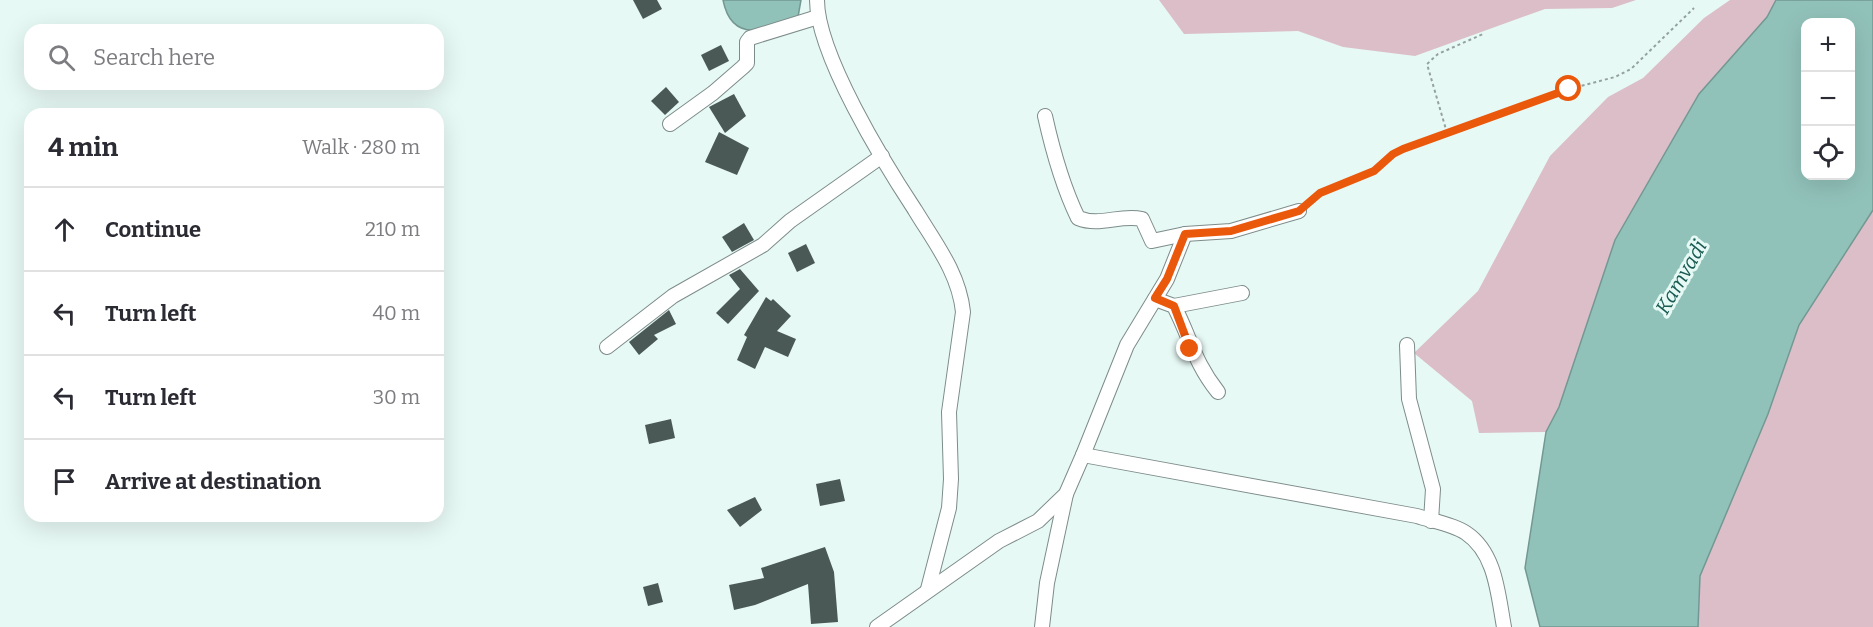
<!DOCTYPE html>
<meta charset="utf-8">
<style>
body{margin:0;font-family:Bitter,serif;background:#f7f7f7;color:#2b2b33}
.controls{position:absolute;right:18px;top:18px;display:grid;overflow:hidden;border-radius:12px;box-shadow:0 6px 24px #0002}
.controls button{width:54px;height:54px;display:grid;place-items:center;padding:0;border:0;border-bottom:2px solid #e1e1e2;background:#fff;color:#2b2b33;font:30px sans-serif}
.stop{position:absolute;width:18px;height:18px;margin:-14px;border:4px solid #ea580c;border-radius:50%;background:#fff}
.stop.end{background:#ea580c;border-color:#fff;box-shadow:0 2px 6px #0008}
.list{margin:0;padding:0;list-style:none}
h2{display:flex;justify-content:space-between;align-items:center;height:78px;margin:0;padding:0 24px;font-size:26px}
h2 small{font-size:20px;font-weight:400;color:#7c7c81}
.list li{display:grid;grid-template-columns:39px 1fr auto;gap:18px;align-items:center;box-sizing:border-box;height:84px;padding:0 24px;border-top:2px solid #e1e1e2}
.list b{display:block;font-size:22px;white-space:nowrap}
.list em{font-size:20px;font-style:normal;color:#7c7c81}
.icon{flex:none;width:33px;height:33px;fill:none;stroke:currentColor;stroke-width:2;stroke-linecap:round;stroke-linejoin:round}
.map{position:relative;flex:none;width:1873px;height:627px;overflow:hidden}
.search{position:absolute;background:#fff;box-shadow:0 6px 24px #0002;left:24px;top:24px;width:420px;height:66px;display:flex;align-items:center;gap:15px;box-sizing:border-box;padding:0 21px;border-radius:18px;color:#7c7c81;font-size:22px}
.panel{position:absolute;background:#fff;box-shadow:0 6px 24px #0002;left:24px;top:108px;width:420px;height:414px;border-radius:18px}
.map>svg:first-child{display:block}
.green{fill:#dbbec7}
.water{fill:#91c2ba;stroke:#739892;stroke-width:1.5;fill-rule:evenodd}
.building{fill:#4a5956}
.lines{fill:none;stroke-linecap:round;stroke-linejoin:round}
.minor-casing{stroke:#7d8c8a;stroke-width:16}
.path{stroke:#94a29f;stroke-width:2;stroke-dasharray:3 3;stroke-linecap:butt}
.minor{stroke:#fff;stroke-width:14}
.route{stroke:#ea580c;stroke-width:8}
.labels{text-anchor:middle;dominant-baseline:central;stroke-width:6;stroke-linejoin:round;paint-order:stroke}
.water-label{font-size:20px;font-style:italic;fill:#195b53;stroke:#e7f9f5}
</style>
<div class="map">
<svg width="1873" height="627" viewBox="0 0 1873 627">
<rect width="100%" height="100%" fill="#e7f9f5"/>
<!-- green -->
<g class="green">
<path d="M1159,0H1636L1612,8L1545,9L1415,56L1343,47L1298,31L1184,34Z"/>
<path d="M1730,0H1776L1767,17L1699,94L1615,240L1559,407L1546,432L1479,433L1472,401L1414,353L1478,291L1550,156L1608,97L1643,78L1704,18Z"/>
<path d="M1873,210V627H1698L1700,576L1768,414L1799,325Z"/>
</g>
<!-- water -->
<g class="water">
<path d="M723,0H801L798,17C768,30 732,45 723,0Z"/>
<path d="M1776,0H1873V210L1799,325L1768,414L1700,576L1698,627H1540L1525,568L1546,432L1559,407L1615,240L1699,94L1767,17ZM1806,22H1850V176H1806Z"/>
</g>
<!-- building -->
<g class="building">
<path d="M633,0H657L662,9L643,19Z"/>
<path d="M721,45L729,61L709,71L701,55Z"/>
<path d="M666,87L679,102L665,115L651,101Z"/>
<path d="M734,94L746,116L725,133L709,107Z"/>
<path d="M719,132L749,148L737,175L705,162Z"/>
<path d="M744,223L754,240L732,252L722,237Z"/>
<path d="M806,244L815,263L797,272L788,253Z"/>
<path d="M740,269L759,291L728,324L716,313L740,289L729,275Z"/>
<path d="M766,297L771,301L773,299L791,316L777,331L796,339L788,357L765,347L755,369L737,360L747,337L744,335Z"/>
<path d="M669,310L676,324L654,335L658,339L639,355L629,342Z"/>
<path d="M671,419L675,438L649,444L645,425Z"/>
<path d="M840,479L845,501L820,506L816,484Z"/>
<path d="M755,497L762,510L740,527L727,510Z"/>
<path d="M825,547L834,572L838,622L811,624L808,584L755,605L734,610L729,585L764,578L761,568Z"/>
<path d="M658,583L663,602L648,606L643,587Z"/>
</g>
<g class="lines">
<!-- minor casing -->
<g class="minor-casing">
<g id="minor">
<path d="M817,0C817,54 884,163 915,210C935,243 959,273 963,312L949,412L951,479L949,508L928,589"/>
<path d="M1045,116C1053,152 1062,185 1078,218C1100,227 1120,214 1142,219L1152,241L1185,234L1231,231L1299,211"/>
<path d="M670,124L713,93L743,67L747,63V42L750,38L818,17"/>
<path d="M1155,299L1174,306C1191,339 1194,362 1218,392"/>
<path d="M1174,306L1242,293"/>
<path d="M1407,345L1409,399L1433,489L1431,521"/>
<path d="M607,347L673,296L763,245L790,221L882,156"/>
<path d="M1083,455L1127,345L1167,279L1185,234"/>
<path d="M877,627L999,541L1038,521L1066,494L1083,455L1417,516C1432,521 1453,524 1466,533C1496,553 1498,595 1504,627"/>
<path d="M1042,627L1047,583L1066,494"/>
</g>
</g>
<!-- path -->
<g class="path">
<path d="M1447,133L1427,64L1438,54L1483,34"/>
<path d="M1308,204C1329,186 1353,182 1376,169C1386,163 1392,154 1403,149L1569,89L1615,77L1631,69L1694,8"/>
</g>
<!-- minor -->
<use href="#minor" class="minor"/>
</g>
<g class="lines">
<!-- route -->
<path class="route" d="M1190,349L1174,306L1155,298L1167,279L1185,234L1231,231L1299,211L1320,193L1374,171L1393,154L1403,149L1569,89"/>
</g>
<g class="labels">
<!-- water labels -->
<g class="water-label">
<text transform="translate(1681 277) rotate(-60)">Kamvadi</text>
</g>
</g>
</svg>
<div class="controls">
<button>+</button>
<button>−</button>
<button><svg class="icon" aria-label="locate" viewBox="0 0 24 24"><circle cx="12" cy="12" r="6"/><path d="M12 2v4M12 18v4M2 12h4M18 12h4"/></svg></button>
</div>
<div class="stop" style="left:1569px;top:89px"></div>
<div class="stop end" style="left:1190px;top:349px"></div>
<div class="search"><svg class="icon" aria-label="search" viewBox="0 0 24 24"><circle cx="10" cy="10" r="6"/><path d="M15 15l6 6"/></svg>Search here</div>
<section class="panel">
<h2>4 min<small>Walk · 280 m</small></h2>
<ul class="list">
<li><svg class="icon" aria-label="ahead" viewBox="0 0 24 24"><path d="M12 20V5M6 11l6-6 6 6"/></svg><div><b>Continue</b></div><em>210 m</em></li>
<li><svg class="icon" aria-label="left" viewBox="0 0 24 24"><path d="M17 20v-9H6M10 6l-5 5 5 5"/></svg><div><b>Turn left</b></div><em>40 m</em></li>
<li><svg class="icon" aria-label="left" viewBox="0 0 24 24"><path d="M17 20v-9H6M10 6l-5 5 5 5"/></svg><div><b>Turn left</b></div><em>30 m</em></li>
<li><svg class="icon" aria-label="arrive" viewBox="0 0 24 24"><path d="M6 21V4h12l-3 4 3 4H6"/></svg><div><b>Arrive at destination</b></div></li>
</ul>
</section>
</div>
